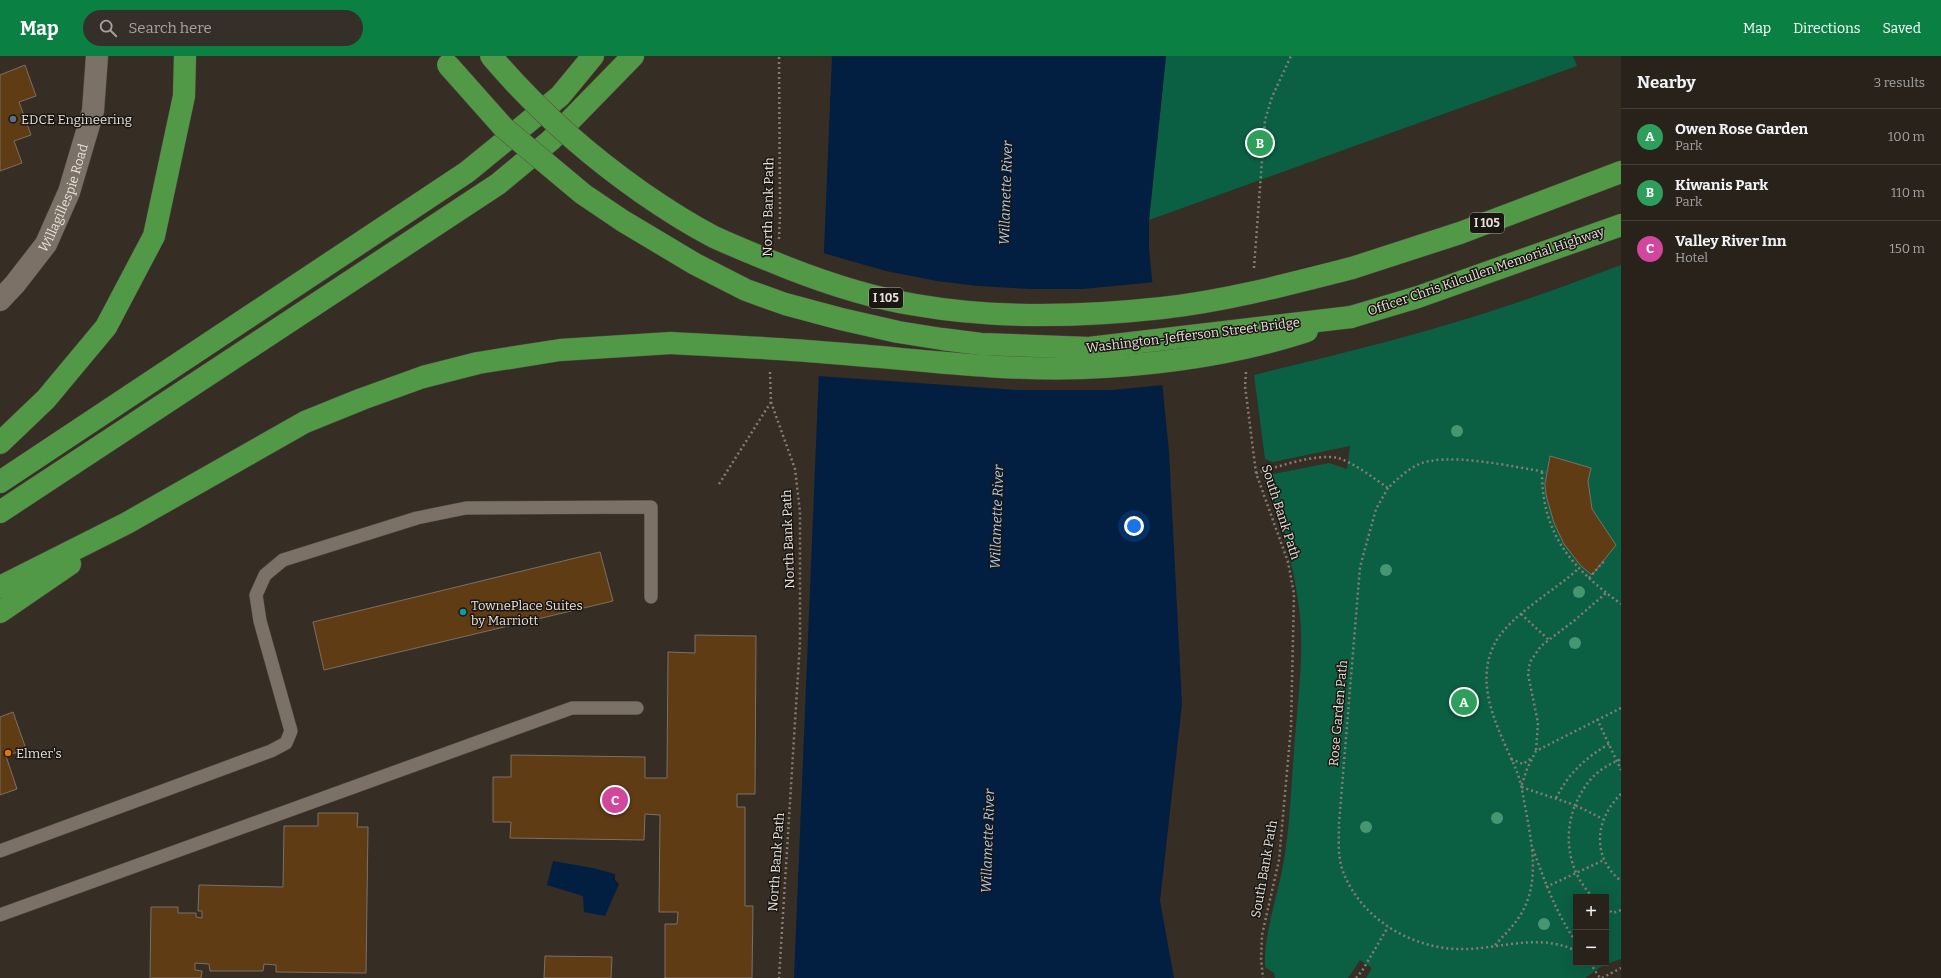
<!DOCTYPE html>
<meta charset="utf-8">
<style>
body{margin:0;font-family:Bitter,serif;background:#342f28;color:#f1f3f6}
.controls{position:absolute;right:12px;bottom:12px;display:grid;overflow:hidden;border-radius:0px;box-shadow:0 4px 16px #0002}
.controls button{width:36px;height:36px;display:grid;place-items:center;padding:0;border:0;border-bottom:1px solid #443f3a;background:#28221b;color:#f1f3f6;font:20px sans-serif}
.you{position:absolute;left:1134px;top:470px;width:14px;height:14px;margin:-10px;border:3px solid #fff;border-radius:50%;background:#1a73e8;box-shadow:0 0 0 6px #1a73e833}
.badge{display:grid;place-items:center;width:26px;height:26px;border-radius:50%;background:#0b8043;color:#fff;font-size:13px;font-weight:700}
.pin{position:absolute;translate:-50% -50%;border:2px solid #fff;box-shadow:0 1px 4px #0006}
.list{margin:0;padding:0;list-style:none}
h2{display:flex;justify-content:space-between;align-items:center;height:52px;margin:0;padding:0 16px;font-size:17px}
h2 small{font-size:13px;font-weight:400;color:#a5a4a3}
.list li{display:grid;grid-template-columns:26px 1fr auto;gap:12px;align-items:center;box-sizing:border-box;height:56px;padding:0 16px;border-top:1px solid #443f3a}
.list b{display:block;font-size:15px;white-space:nowrap}
.list p{margin:0;font-size:13px;white-space:nowrap;color:#a5a4a3}
.list em{font-size:13px;font-style:normal;color:#a5a4a3}
.icon{flex:none;width:22px;height:22px;fill:none;stroke:currentColor;stroke-width:2;stroke-linecap:round;stroke-linejoin:round}
.map{position:relative;flex:none;width:1621px;height:922px;overflow:hidden}
header{display:flex;align-items:center;gap:24px;box-sizing:border-box;height:56px;padding:0 20px;background:#0b8043;color:#fff}
header strong{font-size:19px}
nav{display:flex;gap:22px;margin-inline-start:auto;font-size:14px}
.search{width:280px;height:36px;background:#342f28;display:flex;align-items:center;gap:10px;box-sizing:border-box;padding:0 14px;border-radius:22px;color:#a5a4a3;font-size:15px}
main{display:flex}
aside{flex:1;background:#28221b}
.map>svg:first-child{display:block}
.green{fill:#0b5f43;fill-rule:evenodd}
.water{fill:#021f41}
.pier{fill:#362d24}
.building{fill:#603c14;stroke:#7b7065}
.lines{fill:none;stroke-linecap:round;stroke-linejoin:round}
.service-casing{stroke:#524a42;stroke-width:14}
.tertiary-casing{stroke:#524a42;stroke-width:23}
.motorway-casing{stroke:#524a42;stroke-width:23}
.path{stroke:#857d75;stroke-width:2.5;stroke-dasharray:2 3;stroke-linecap:butt}
.service{stroke:#7c7166;stroke-width:13}
.tertiary{stroke:#7c7166;stroke-width:22}
.motorway{stroke:#529947;stroke-width:22}
.motorway-bridge-casing{stroke:#524a42;stroke-width:23;stroke-linecap:butt}
.motorway-bridge{stroke:#529947;stroke-width:22}
.tree{fill:#469672}
.service-dot{fill:#5c6f8a;stroke:#1a1612;stroke-width:1.5}
.culture-dot{fill:#0f9aa8;stroke:#1a1612;stroke-width:1.5}
.food-dot{fill:#e8710a;stroke:#1a1612;stroke-width:1.5}
.labels{text-anchor:middle;dominant-baseline:central;stroke-width:3;stroke-linejoin:round;paint-order:stroke}
.shield{fill:#1a1612;stroke:#aaa49f;stroke-width:1}
.shield-label{font-size:12px;font-weight:bold;fill:#e7e1db}
.poi-label{font-size:13px;fill:#e7e1db;stroke:#1a1612;text-anchor:start}
.street-label{font-size:13px;fill:#e7e1db;stroke:#1a1612}
.water-label{font-size:14px;font-style:italic;fill:#adcaef;stroke:#1a1612}
</style>
<header>
<strong>Map</strong>
<div class="search"><svg class="icon" aria-label="search" viewBox="0 0 24 24"><circle cx="10" cy="10" r="6"/><path d="M15 15l6 6"/></svg>Search here</div>
<nav><a>Map</a><a>Directions</a><a>Saved</a></nav>
</header>
<main>
<div class="map">
<svg width="1621" height="922" viewBox="0 0 1621 922">
<rect width="100%" height="100%" fill="#362d24"/>
<!-- green -->
<g class="green">
<path d="M1166,0H1573L1577,10L1149,164Z"/>
<path d="M1621,209V903L1604,909L1585,922H1366L1372,912L1360,904L1348,922H1275L1274,917L1265,911C1264,874 1278,840 1284,804C1290,769 1291,731 1294,696C1297,646 1306,594 1298,545C1293,503 1278,464 1265,425L1269,420L1273,418L1329,407L1347,413L1350,390L1273,406L1265,403L1254,319C1318,303 1382,288 1446,269C1505,252 1563,231 1621,209ZM1576,841H1606V907H1576Z"/>
</g>
<!-- water -->
<g class="water">
<path d="M832,0H1166L1149,164V192L1169,396L1182,648L1160,845L1174,922H794Z"/>
<path d="M553,805L593,812L615,818V824L619,828L605,860L584,856L583,840L547,829Z"/>
</g>
<!-- pier -->
<path class="pier" d="M823,197L886,215L937,225L978,230L1030,233H1083L1155,226L1164,329L1112,334H1017L818,320Z"/>
<!-- building -->
<g class="building">
<path d="M25,9L36,40L19,46L31,79L14,85L22,107L0,115V19Z"/>
<path d="M1550,400L1591,412L1588,425L1592,453L1616,489L1592,519L1581,510L1564,488L1554,467L1546,439L1545,428Z"/>
<path d="M600,496L613,545L324,614L313,566Z"/>
<path d="M695,579L756,580L755,738H737V751H745V850H753L752,922H665V868H677L678,856H659L660,759L645,758L644,784L510,782L511,766H493V721H511V699L645,701V722H667L668,596L695,597Z"/>
<path d="M13,656L26,693L6,700L17,733L0,739V661Z"/>
<path d="M318,757H358L357,771H368L366,917L276,916V909L264,908L263,915H210L209,908L195,907V914L202,915L201,922H150L151,851H178V857H196V861L202,862V855H198L199,829L283,831L284,770H318Z"/>
<path d="M545,900L612,901L611,922H544Z"/>
</g>
<g class="lines">
<!-- service casing -->
<g class="service-casing">
<g id="service">
<path d="M0,795L271,695L286,687L291,675L260,565L256,539L265,519L283,504L417,462L466,452L651,451V541"/>
<path d="M0,859L572,652H637"/>
</g>
</g>
<!-- tertiary casing -->
<g class="tertiary-casing">
<g id="tertiary">
<path id="s1" d="M0,244L15,228L46,188L69,136L93,55L97,0"/>
</g>
</g>
<!-- motorway casing -->
<g class="motorway-casing">
<g id="motorway">
<path d="M1352,212L1460,177L1621,116"/>
<path d="M1351,261L1418,241L1621,169"/>
<path d="M0,387L46,343L106,271L154,180L184,40L185,0"/>
<path d="M0,426L467,116L560,40L593,0"/>
<path d="M0,456L498,128L551,84L633,0"/>
<path d="M0,531L127,467L305,366L362,343L423,321L478,307L560,294L671,287"/>
<path d="M0,556L70,508"/>
</g>
</g>
<!-- path -->
<g class="path">
<path d="M779,183L780,158L779,0"/>
<path d="M1254,212L1265,64L1272,41L1291,0"/>
<path d="M770,316L771,346L795,413L800,456V586L779,922"/>
<path d="M1246,316L1245,330L1256,417L1288,506L1294,538L1291,671L1279,804L1262,879L1261,903L1263,922"/>
<path d="M1542,416C1542,479 1572,512 1621,548"/>
<path d="M1256,417C1278,411 1316,397 1338,402C1355,407 1373,422 1388,432C1397,423 1406,415 1417,409C1445,395 1514,411 1546,416"/>
<path d="M719,428L771,346"/>
<path d="M1388,432L1376,453L1360,511L1339,767C1339,783 1337,802 1344,818C1363,865 1416,895 1466,893C1503,892 1541,877 1576,895"/>
<path d="M1589,522L1605,504"/>
<path d="M1521,558L1549,584"/>
<path d="M1621,652L1536,695L1527,713L1521,731L1575,749C1587,724 1596,714 1621,703"/>
<path d="M1597,663L1621,714"/>
<path d="M1536,694L1538,667L1528,618L1530,606L1541,590L1575,564L1606,537"/>
<path d="M1511,703L1523,708L1532,702"/>
<path d="M1621,738C1595,763 1591,801 1621,825"/>
<path d="M1556,742C1569,717 1585,702 1609,688"/>
<path d="M1533,793C1545,826 1556,857 1576,886"/>
<path d="M1546,831L1604,804"/>
<path d="M1593,841C1568,816 1563,780 1575,749L1603,763"/>
<path d="M1606,852L1613,857L1621,854"/>
<path d="M1495,889C1504,879 1514,870 1521,858C1540,826 1532,789 1526,755C1523,742 1522,728 1517,716C1501,677 1473,632 1494,589C1508,560 1555,535 1579,512"/>
<path d="M1590,907L1600,922"/>
<path d="M1356,922L1362,915L1388,871"/>
<path d="M1602,922L1621,912"/>
</g>
<!-- service -->
<use href="#service" class="service"/>
<!-- tertiary -->
<use href="#tertiary" class="tertiary"/>
<!-- motorway -->
<use href="#motorway" class="motorway"/>
<!-- motorway-bridge casing -->
<g class="motorway-bridge-casing">
<g id="motorway-bridge">
<path d="M491,0C536,53 584,96 641,136C664,152 689,168 714,181C738,192 763,202 788,212C829,228 872,242 916,249C996,263 1081,261 1162,252C1226,245 1289,228 1352,212"/>
<path d="M448,9L504,72L583,138L623,165L695,208L746,234L785,248L841,263L898,276L942,283L981,288L1089,292L1351,261"/>
<path d="M671,287C724,290 778,292 832,297C915,303 999,315 1082,312C1157,309 1236,298 1307,275"/>
</g>
</g>
<!-- motorway-bridge -->
<use href="#motorway-bridge" class="motorway-bridge"/>
</g>
<!-- trees -->
<g class="tree">
<circle cx="1457" cy="375" r="6"/>
<circle cx="1386" cy="514" r="6"/>
<circle cx="1579" cy="536" r="6"/>
<circle cx="1575" cy="587" r="6"/>
<circle cx="1497" cy="762" r="6"/>
<circle cx="1366" cy="771" r="6"/>
<circle cx="1544" cy="868" r="6"/>
</g>
<!-- markers -->
<circle class="service-dot" cx="13" cy="63" r="4"/>
<circle class="culture-dot" cx="463" cy="556" r="4"/>
<circle class="food-dot" cx="8" cy="697" r="4"/>
<g class="labels">
<!-- shield labels -->
<g class="shield">
<rect x="1470" y="157" width="34" height="20" rx="3"/>
<rect x="869" y="232" width="34" height="20" rx="3"/>
</g>
<g class="shield-label">
<text x="1487" y="167">I 105</text>
<text x="886" y="242">I 105</text>
</g>
<!-- poi labels -->
<g class="poi-label">
<text x="21" y="63">EDCE Engineering</text>
<text x="471" y="549">TownePlace Suites<tspan x="471" dy="15">by Marriott</tspan></text>
<text x="16" y="697">Elmer's</text>
</g>
<!-- street labels -->
<g class="street-label">
<text stroke="none"><textPath href="#s1" startOffset="122">Willagillespie Road</textPath></text>
<text transform="translate(768 151) rotate(-89)">North Bank Path</text>
<text transform="translate(1486 215) rotate(-19)">Officer Chris Kilcullen Memorial Highway</text>
<text transform="translate(1193 279) rotate(-7)">Washington-Jefferson Street Bridge</text>
<text transform="translate(1281 456) rotate(72)">South Bank Path</text>
<text transform="translate(788 483) rotate(-92)">North Bank Path</text>
<text transform="translate(1338 657) rotate(-85)">Rose Garden Path</text>
<text transform="translate(776 806) rotate(-86)">North Bank Path</text>
<text transform="translate(1264 813) rotate(-80)">South Bank Path</text>
</g>
<!-- water labels -->
<g class="water-label">
<text transform="translate(1006 137) rotate(-88)">Willamette River</text>
<text transform="translate(997 461) rotate(-88)">Willamette River</text>
<text transform="translate(988 785) rotate(-88)">Willamette River</text>
</g>
</g>
</svg>
<div class="controls">
<button>+</button>
<button>−</button>
</div>
<div class="you"></div>
<div class="pin badge" style="left:1464px;top:646px;background:#2e9e5b">A</div>
<div class="pin badge" style="left:1260px;top:87px;background:#2e9e5b">B</div>
<div class="pin badge" style="left:615px;top:744px;background:#d1479c">C</div>
</div>
<aside>
<h2>Nearby<small>3 results</small></h2>
<ul class="list">
<li><span class="badge" style="background:#2e9e5b">A</span><div><b>Owen Rose Garden</b><p>Park</p></div><em>100 m</em></li>
<li><span class="badge" style="background:#2e9e5b">B</span><div><b>Kiwanis Park</b><p>Park</p></div><em>110 m</em></li>
<li><span class="badge" style="background:#d1479c">C</span><div><b>Valley River Inn</b><p>Hotel</p></div><em>150 m</em></li>
</ul>
</aside>
</main>
